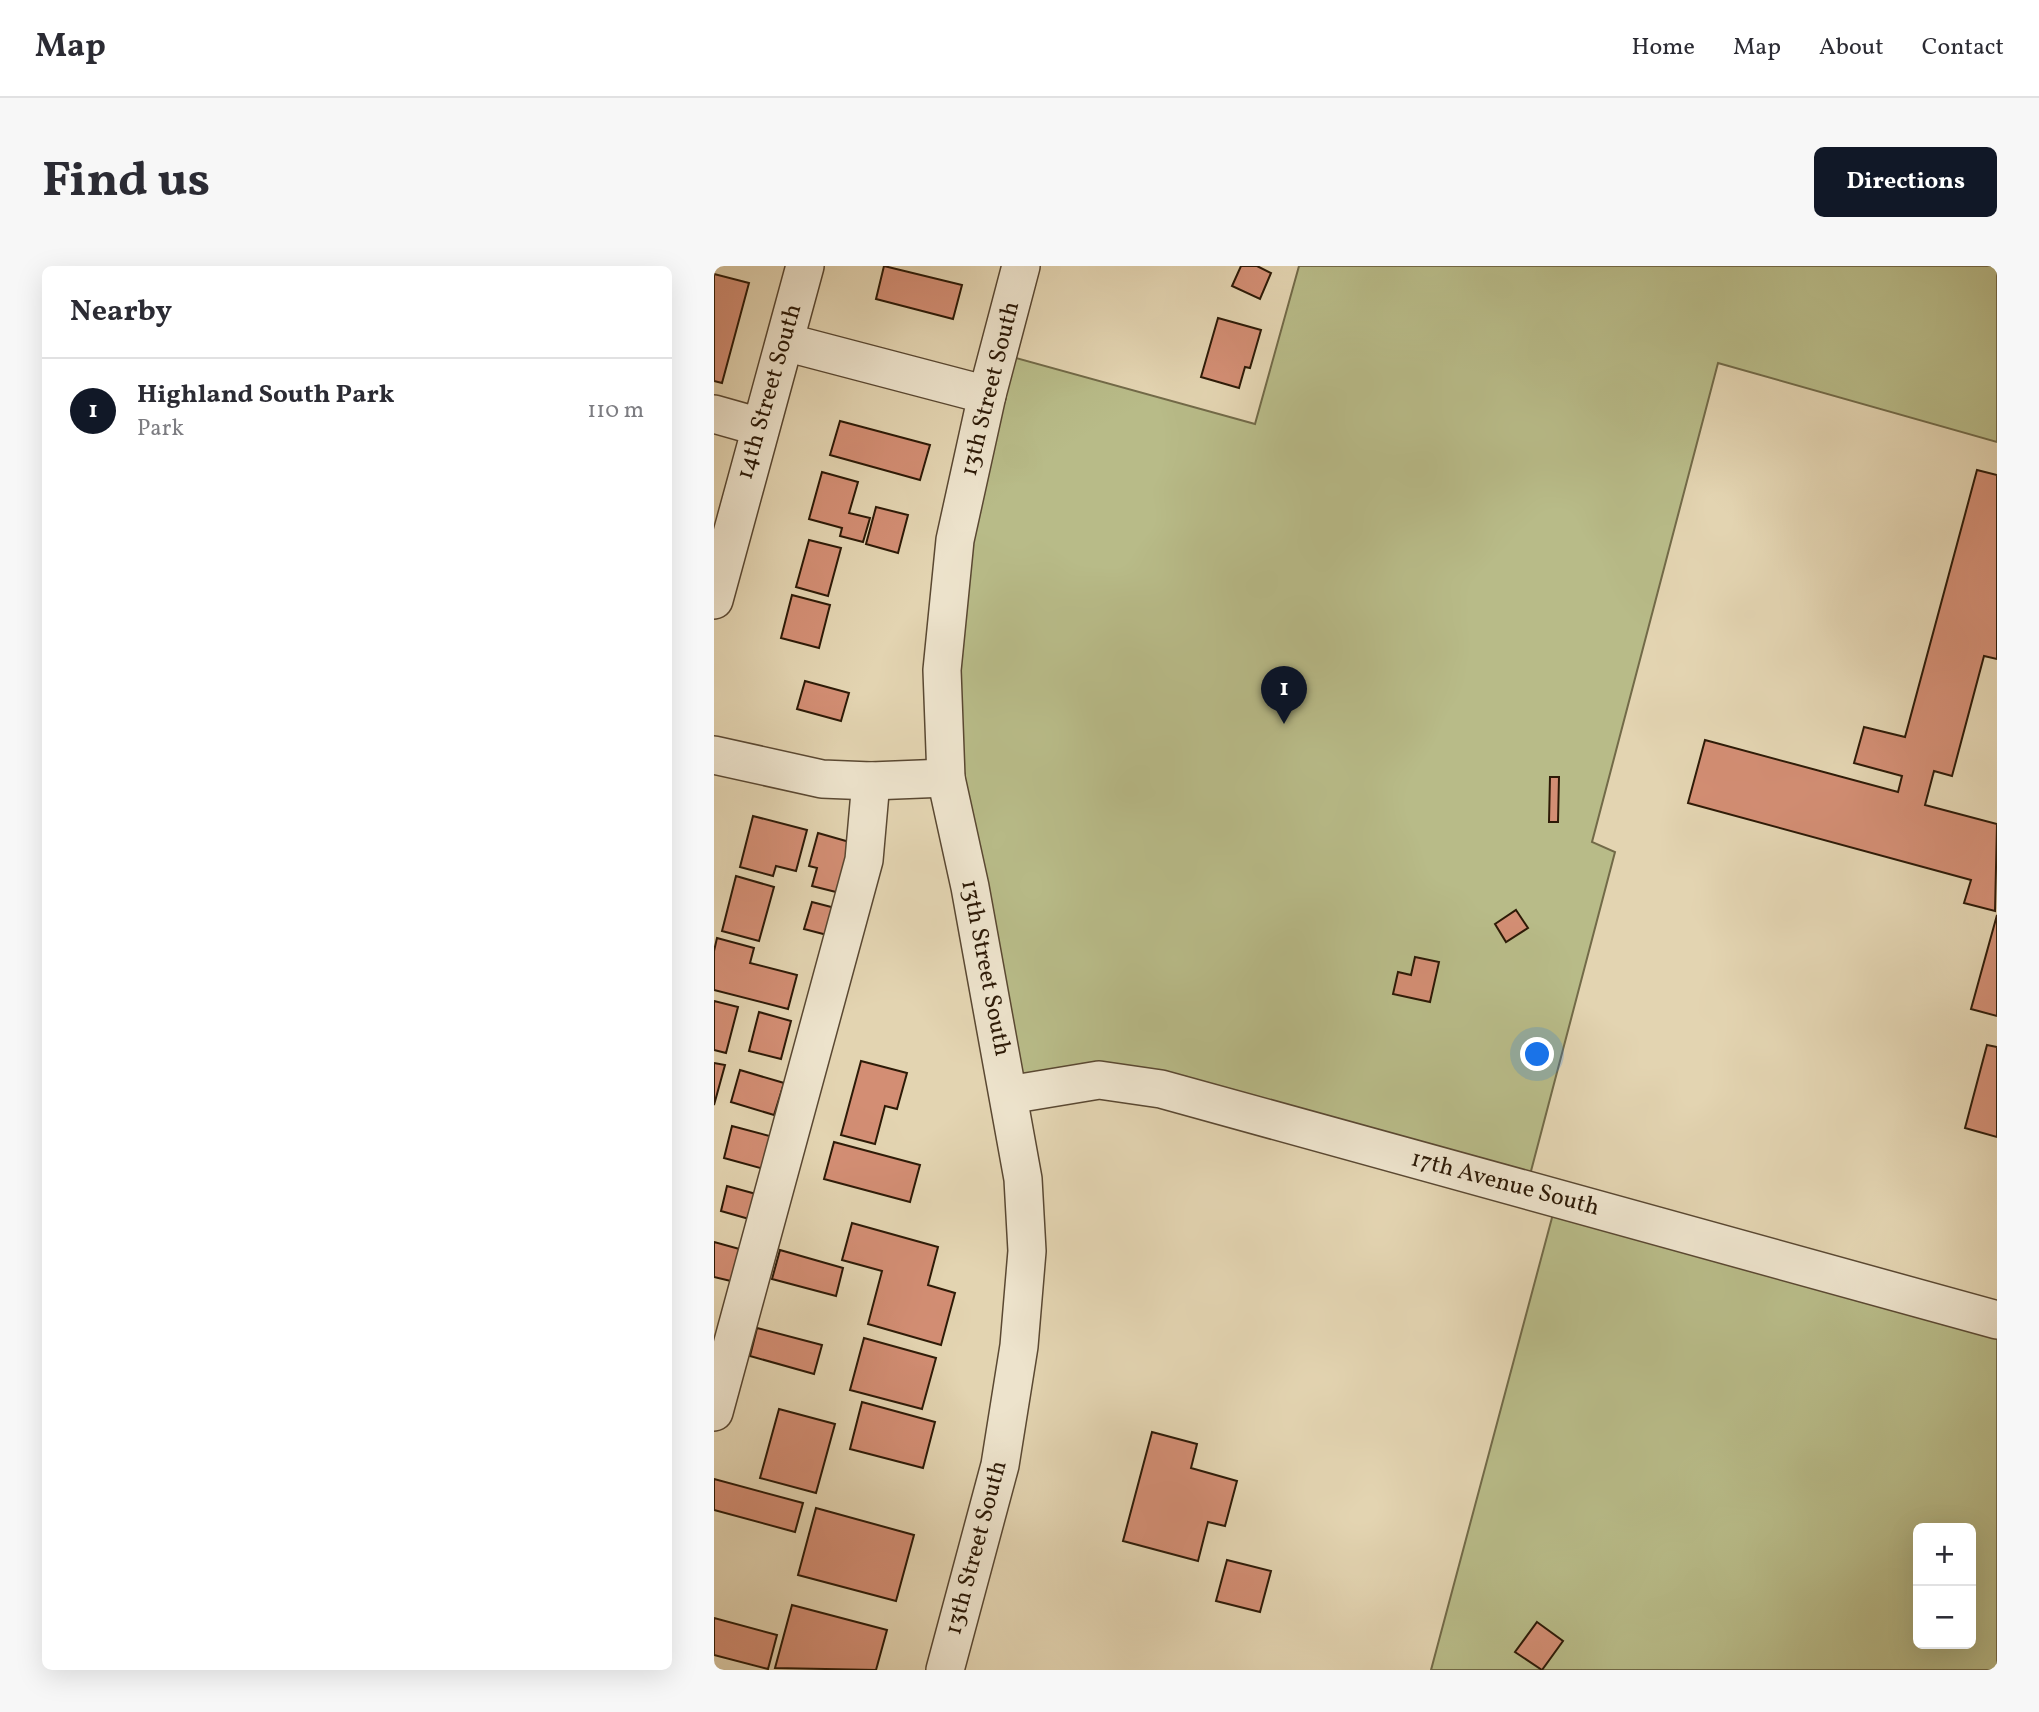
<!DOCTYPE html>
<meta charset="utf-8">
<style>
body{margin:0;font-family:Vollkorn,serif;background:#f7f7f7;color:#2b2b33}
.controls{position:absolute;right:21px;bottom:21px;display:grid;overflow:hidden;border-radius:10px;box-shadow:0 7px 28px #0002}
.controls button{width:63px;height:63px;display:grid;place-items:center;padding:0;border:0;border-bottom:2px solid #e1e1e2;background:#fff;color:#2b2b33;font:35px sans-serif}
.you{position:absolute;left:824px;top:789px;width:24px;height:24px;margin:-18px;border:5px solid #fff;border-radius:50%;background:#1a73e8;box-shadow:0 0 0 10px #1a73e833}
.badge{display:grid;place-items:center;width:46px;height:46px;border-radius:50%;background:#111827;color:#fff;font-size:23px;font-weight:700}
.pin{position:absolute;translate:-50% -58px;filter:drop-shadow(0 2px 4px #0008)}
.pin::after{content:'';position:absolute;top:37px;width:24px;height:21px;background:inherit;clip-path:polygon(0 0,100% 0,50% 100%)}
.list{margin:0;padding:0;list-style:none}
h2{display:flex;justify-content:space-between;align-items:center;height:91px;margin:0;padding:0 28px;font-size:30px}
h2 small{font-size:23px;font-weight:400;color:#7c7c81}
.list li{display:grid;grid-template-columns:46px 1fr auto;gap:21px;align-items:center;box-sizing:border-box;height:105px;padding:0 28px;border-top:2px solid #e1e1e2}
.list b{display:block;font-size:26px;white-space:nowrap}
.list p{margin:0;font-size:23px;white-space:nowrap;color:#7c7c81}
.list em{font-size:23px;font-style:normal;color:#7c7c81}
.map{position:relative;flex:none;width:1283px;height:1404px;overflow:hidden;border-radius:10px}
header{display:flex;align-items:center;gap:42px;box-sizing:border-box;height:98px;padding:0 35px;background:#fff;border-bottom:2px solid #e1e1e2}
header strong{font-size:33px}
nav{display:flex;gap:38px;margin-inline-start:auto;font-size:24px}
.intro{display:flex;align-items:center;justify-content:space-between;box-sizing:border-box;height:168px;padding:0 42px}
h1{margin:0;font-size:49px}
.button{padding:18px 32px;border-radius:10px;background:#111827;color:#fff;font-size:24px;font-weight:700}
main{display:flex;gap:42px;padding:0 42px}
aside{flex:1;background:#fff;border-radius:10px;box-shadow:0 7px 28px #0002}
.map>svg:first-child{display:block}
.green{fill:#b8bb88;stroke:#726a48;stroke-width:2;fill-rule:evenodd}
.building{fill:#d38e74;stroke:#2d1a07;stroke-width:2}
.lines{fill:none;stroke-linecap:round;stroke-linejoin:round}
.minor-casing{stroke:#5a4832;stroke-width:40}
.minor{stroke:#ede3cc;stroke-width:37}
.labels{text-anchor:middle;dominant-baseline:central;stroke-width:5;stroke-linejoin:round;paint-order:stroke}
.street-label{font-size:24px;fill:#2d1a07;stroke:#ede3cc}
</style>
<header>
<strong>Map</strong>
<nav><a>Home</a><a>Map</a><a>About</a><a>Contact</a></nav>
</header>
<div class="intro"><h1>Find us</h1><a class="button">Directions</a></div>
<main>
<aside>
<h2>Nearby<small></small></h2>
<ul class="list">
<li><span class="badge">1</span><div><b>Highland South Park</b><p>Park</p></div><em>110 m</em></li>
</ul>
</aside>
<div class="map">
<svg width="1283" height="1404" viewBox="0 0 1283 1404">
<rect width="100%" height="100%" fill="#e3d4b1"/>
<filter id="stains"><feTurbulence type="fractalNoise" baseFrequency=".00286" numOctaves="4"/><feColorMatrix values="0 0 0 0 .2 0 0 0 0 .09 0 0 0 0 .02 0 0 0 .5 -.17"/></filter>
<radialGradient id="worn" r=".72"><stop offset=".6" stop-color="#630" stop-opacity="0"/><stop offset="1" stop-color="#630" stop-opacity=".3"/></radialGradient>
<!-- green -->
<g class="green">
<path d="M585,0H1283V176L1004,97L878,576L901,586L812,924L447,823L295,829L228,404L284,87L541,158Z"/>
<path d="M843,933L1283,1054V1404H717ZM1204,1262H1257V1378H1204Z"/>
</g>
<!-- building -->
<g class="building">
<path d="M170,0L248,19L239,53L162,33Z"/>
<path d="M527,0H543L557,7L546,33L518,20Z"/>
<path d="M0,8L35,17L8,117L0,115Z"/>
<path d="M504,52L547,64L536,102L531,101L525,122L487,111Z"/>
<path d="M126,155L216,179L206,214L116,189Z"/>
<path d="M1263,204L1283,209V393L1270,390L1238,510L1220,505L1211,539L1283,558L1281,645L1250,637L1257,614L974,537L991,474L1184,526L1188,510L1140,497L1150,461L1191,471Z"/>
<path d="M108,206L144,216L135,247L156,252L149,276L126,270L128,262L95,253Z"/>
<path d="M162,241L194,249L184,287L152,278Z"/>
<path d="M95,274L127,282L114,330L82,321Z"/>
<path d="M78,329L116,339L105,382L67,372Z"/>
<path d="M91,415L135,427L127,455L83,443Z"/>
<path d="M836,511H845L844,556H835Z"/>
<path d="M39,550L93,564L82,605L62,600L59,610L26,601Z"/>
<path d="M104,567L139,577L126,627L98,620L103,602L95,600Z"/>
<path d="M22,610L60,621L45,675L8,665Z"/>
<path d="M98,636L125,643L117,670L90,663Z"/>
<path d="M802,644L814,662L792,676L781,658Z"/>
<path d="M1283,649V750L1257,743Z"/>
<path d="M3,672L40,682L36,697L83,709L74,743L0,724V685Z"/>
<path d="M701,691L725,696L716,736L679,728L684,706L697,709Z"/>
<path d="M0,735L24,741L12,787L0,784Z"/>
<path d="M45,746L77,755L67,793L35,785Z"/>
<path d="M1273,779L1283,781V871L1251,862Z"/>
<path d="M147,795L193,807L183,843L171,840L161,878L127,869Z"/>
<path d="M0,797L11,799L0,839Z"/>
<path d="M26,804L70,817L60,849L17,836Z"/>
<path d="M18,860L59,871L50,903L10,892Z"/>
<path d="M120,876L206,899L196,936L110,913Z"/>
<path d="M13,920L42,928L35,953L7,945Z"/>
<path d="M138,957L224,981L214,1019L241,1027L227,1079L154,1058L168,1005L128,994Z"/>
<path d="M0,976L29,984L21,1016L0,1011Z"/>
<path d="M66,984L129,1002L122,1030L58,1013Z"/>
<path d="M43,1062L108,1079L100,1108L36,1090Z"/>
<path d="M150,1072L222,1092L208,1143L136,1124Z"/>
<path d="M148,1136L221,1156L209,1202L136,1183Z"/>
<path d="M65,1143L121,1158L102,1227L46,1212Z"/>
<path d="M438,1166L483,1178L477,1202L523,1215L511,1260L494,1256L484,1295L409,1275Z"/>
<path d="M0,1213L89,1237L81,1266L0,1244Z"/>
<path d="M102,1242L200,1269L182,1335L84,1309Z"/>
<path d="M513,1294L557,1305L546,1346L502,1335Z"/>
<path d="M78,1339L173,1364L162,1404L61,1402Z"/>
<path d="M0,1352L63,1369L54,1403L0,1389Z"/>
<path d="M823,1356L849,1375L828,1404L801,1386Z"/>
</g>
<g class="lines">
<!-- minor casing -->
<g class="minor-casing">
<g id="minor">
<path d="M71,76L273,129"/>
<path d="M0,148L46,161"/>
<path d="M0,334L91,0"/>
<path d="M0,489L108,513L157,515L232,512"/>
<path d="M295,829L385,814L447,823L1283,1054"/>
<path d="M0,1146L150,594L157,515"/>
<path d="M231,1404L286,1199L305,1080L313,985L309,913L256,621L232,512L228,404L241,274L273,129L307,0"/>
</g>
</g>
<!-- minor -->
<use href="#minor" class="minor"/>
</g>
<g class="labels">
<!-- street labels -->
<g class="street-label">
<text transform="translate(277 123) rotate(-76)">13th Street South</text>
<text transform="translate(56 126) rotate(-74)">14th Street South</text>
<text transform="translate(271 702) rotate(79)">13th Street South</text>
<text transform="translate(791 918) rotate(15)">17th Avenue South</text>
<text transform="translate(263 1282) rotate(-75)">13th Street South</text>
</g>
</g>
<rect width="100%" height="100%" filter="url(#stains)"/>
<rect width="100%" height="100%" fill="url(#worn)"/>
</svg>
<div class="controls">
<button>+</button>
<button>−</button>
</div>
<div class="you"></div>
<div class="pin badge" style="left:570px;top:458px">1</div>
</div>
</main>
